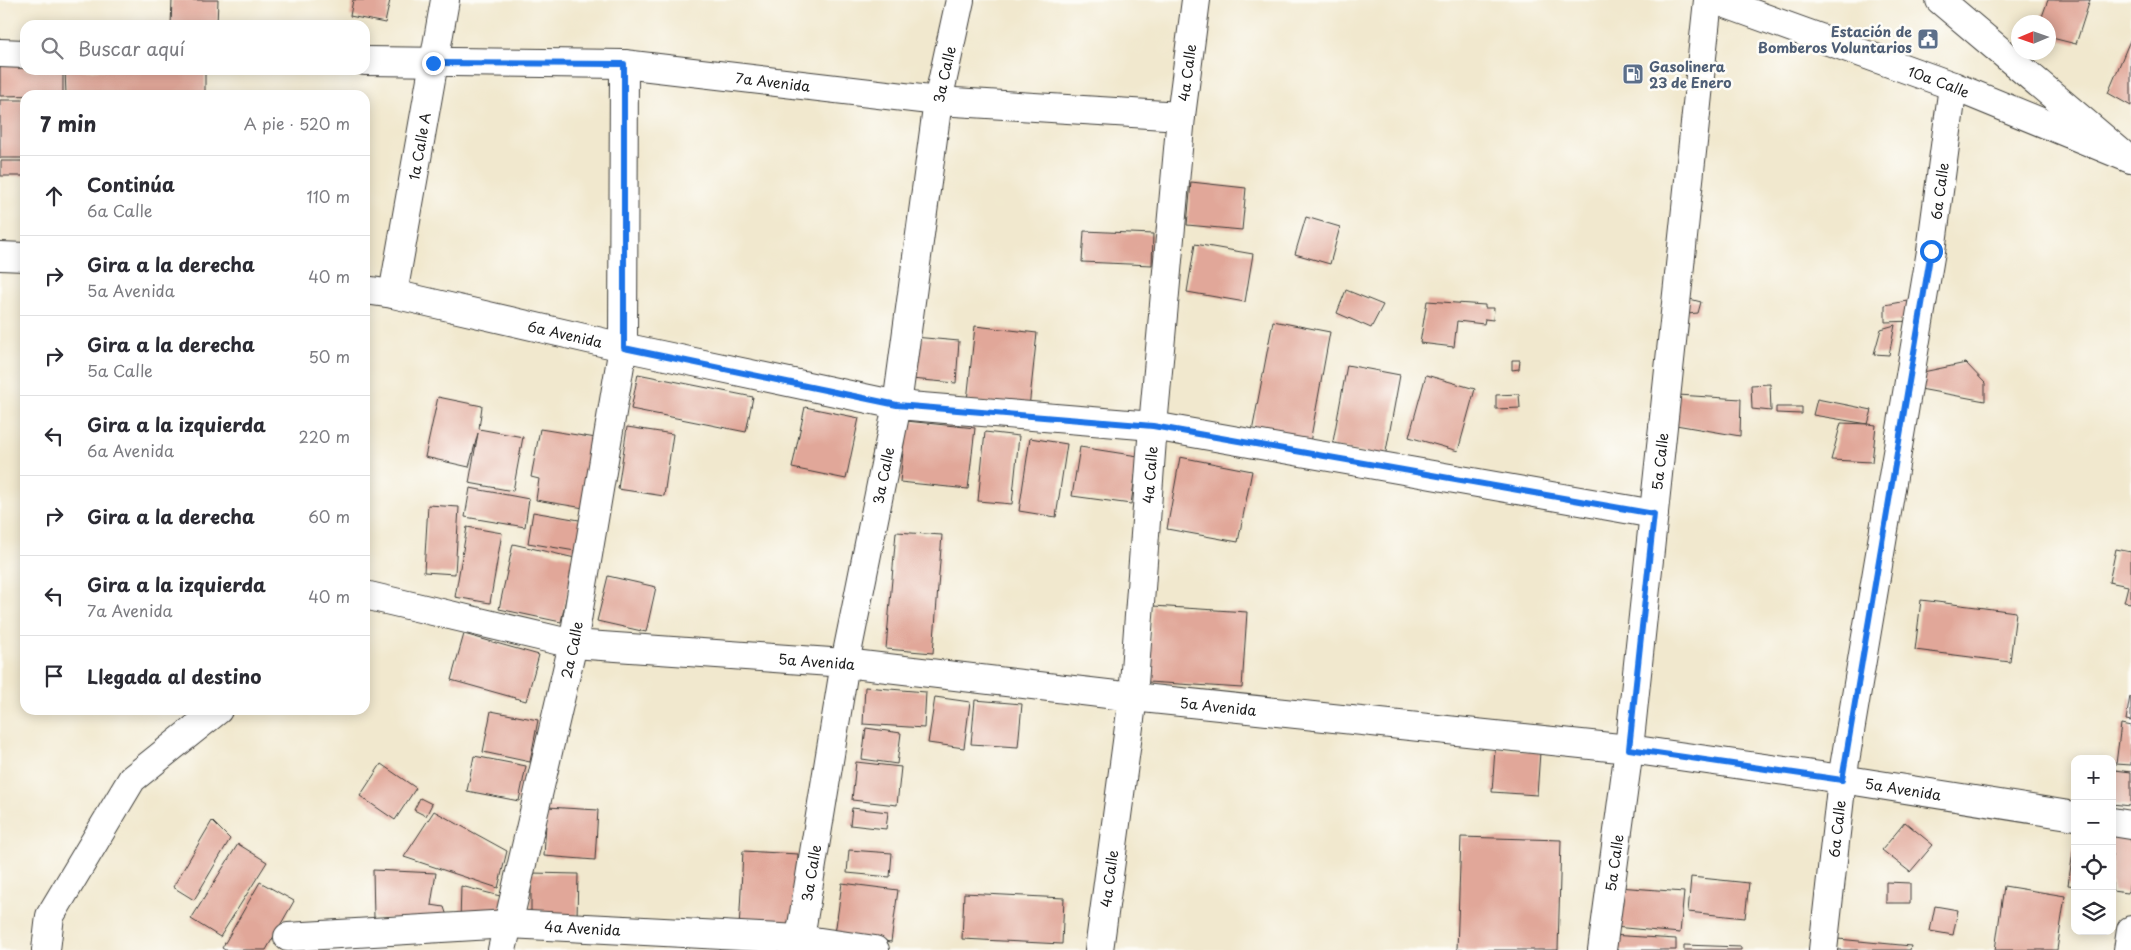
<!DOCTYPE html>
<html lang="es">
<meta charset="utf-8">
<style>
body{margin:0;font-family:"Playpen Sans",sans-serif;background:#f2f2f3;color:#2b2b33}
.controls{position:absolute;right:15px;bottom:15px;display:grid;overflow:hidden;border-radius:10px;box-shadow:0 2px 12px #0003}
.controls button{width:45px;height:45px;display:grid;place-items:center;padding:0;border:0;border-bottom:1px solid #e1e1e2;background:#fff;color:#2b2b33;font:25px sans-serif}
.compass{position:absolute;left:2011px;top:15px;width:45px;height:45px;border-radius:50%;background:#fff;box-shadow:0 2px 12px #0003;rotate:268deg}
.stop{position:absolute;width:15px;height:15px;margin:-11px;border:4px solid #1a73e8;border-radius:50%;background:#fff}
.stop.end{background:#1a73e8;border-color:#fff;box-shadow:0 1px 5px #0008}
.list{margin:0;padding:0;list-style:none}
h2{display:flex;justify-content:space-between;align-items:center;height:65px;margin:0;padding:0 20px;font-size:21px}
h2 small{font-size:16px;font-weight:400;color:#7c7c81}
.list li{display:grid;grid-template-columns:32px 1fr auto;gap:15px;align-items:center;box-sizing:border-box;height:80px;padding:0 20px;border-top:1px solid #e1e1e2}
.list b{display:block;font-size:19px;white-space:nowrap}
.list p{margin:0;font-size:16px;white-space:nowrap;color:#7c7c81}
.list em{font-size:16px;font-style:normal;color:#7c7c81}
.icon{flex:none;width:28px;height:28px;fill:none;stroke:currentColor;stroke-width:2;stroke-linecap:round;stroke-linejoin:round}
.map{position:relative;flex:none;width:2131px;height:950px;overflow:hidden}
.search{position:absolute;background:#fff;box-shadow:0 2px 12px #0003;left:20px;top:20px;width:350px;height:55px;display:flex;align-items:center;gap:12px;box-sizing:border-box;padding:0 18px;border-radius:15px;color:#7c7c81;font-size:19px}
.panel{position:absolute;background:#fff;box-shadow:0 2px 12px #0003;left:20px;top:90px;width:350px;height:625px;border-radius:15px}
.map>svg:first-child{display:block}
.building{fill:#e1a799}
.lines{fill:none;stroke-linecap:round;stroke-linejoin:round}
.minor-casing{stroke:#3c3b37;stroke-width:30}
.major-casing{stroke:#3c3b37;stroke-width:30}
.minor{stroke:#fff;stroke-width:28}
.major{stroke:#fff;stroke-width:28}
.route{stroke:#1a73e8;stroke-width:6}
.labels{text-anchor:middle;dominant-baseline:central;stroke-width:5;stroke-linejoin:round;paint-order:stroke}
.service-label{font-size:14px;font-weight:bold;fill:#4e5e75;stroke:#fdfcf7;text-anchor:end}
.street-label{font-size:14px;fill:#1c1c1c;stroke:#fdfcf7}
</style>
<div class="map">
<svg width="2131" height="950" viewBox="0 0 2131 950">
<rect width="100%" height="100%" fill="#fdfcf7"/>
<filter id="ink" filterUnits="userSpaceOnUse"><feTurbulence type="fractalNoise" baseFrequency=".02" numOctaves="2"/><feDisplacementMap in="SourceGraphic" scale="10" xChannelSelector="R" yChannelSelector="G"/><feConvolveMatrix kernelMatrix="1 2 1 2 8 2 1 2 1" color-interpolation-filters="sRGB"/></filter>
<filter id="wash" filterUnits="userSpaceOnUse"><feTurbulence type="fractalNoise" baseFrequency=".0096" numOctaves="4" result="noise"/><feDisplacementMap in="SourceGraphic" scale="20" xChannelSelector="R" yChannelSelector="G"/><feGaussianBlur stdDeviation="1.12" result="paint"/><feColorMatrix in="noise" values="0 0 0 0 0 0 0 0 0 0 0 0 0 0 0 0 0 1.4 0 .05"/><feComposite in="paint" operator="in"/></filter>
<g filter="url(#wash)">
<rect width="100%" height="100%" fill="#f1e8ce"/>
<g id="blocks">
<!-- building -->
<g class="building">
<path d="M172,0H218L217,25H171Z"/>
<path d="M353,0H390L385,23L350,16Z"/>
<path d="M2048,0H2090L2076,44L2048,37V22H2040Z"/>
<path d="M2131,38V106L2108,93Z"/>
<path d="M0,63H25V70H63V95L0,96Z"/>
<path d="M65,70H205V95H66Z"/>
<rect x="0" y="100" width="25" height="58"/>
<rect x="1" y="161" width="24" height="15"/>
<path d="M1191,182L1246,188L1242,230L1187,225Z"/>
<path d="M1306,217L1340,227L1330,264L1295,254Z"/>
<path d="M1084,231L1153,234L1152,265L1082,262Z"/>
<path d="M1195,244L1253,254L1245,302L1187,292Z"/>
<path d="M1346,290L1383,305L1371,328L1337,313Z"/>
<path d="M1686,298L1701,302L1698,313L1687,314Z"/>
<path d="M1913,300L1914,321L1885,322V305Z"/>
<path d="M1427,301L1485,305V308H1494L1493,320L1485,319L1484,324L1457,321L1454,347L1420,343Z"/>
<path d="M1273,321L1330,332L1309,448L1251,437Z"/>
<path d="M1895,325L1889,355L1874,354L1881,329Z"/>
<path d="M975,326L1037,333L1029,408L967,401Z"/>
<path d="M914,337L959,341L956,383L911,379Z"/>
<path d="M1512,360H1520L1519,369L1512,370Z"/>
<path d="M1966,363L1985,383V401L1920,389L1923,372Z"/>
<path d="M1347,365L1400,375L1385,457L1332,447Z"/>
<path d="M638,374L753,397L746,432L631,409Z"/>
<path d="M1426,375L1475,389L1458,451L1409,437Z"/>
<path d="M1770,384L1771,411L1752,409L1751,385Z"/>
<path d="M1519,394L1520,408L1496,409V395Z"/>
<path d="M1678,395L1741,399L1740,436L1676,425Z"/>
<path d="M438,397L482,406L479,429L523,437L513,491L469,483L478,433L469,467L425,457Z"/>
<path d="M1817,399L1872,410L1868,424L1876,425L1872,462L1831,460L1841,423L1868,424L1813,415Z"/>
<path d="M805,407L859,418L846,479L792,468Z"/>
<path d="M1776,407H1802V414L1776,413Z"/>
<path d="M906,421L975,428L968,489L900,482Z"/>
<path d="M627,427L673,434L664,496L618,489Z"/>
<path d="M540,429L596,438L584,508L536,500L539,479L531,477Z"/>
<path d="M985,432L1019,436L1012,504L978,501Z"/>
<path d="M1030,438L1067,444L1056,517L1019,511Z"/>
<path d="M1080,447L1138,456L1131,504L1072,496Z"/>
<path d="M1180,457L1252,471L1238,542L1167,529Z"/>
<path d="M470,488L529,499L525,527L465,517Z"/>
<path d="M428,505L459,507L455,574L424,572Z"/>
<path d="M533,512L585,521L581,552L528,543Z"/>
<path d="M467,527L502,533L490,603L455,597Z"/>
<path d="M896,532L942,535L933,653L886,649Z"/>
<path d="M513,544L575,558L561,622L499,609Z"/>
<path d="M2116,549L2131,552V603L2124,602L2128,586L2109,582Z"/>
<path d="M608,576L656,587L646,632L597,621Z"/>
<path d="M1921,600L2016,612L2010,662L1915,650Z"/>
<path d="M1153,606L1247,612L1242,688L1148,682Z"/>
<path d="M464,634L539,655L526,701L451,680Z"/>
<path d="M865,687L926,692L924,728L863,724Z"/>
<path d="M2130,696L2131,697V721L2126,720Z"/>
<path d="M935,697L970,702L964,748L928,743Z"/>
<path d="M975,700L1022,704L1018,747L971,744Z"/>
<path d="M491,711L538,720L530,762L483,752Z"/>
<path d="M2121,724L2131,726V765L2116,764Z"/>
<path d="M866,728L901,733L897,764L862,759Z"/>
<path d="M1495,749L1540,752L1537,795L1492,792Z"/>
<path d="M474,756L526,766L519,801L467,791Z"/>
<path d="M856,762L901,767L897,805L852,800Z"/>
<path d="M381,764L416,788L395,820L360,796Z"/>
<path d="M2115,770L2131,772V806L2112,804Z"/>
<path d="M420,798L432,804L426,816L414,810Z"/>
<path d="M547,807L598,810L595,860L544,856Z"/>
<path d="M852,808L888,812L886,829L850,825Z"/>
<path d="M434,811L507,851L498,888L404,857Z"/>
<path d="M212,821L230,839L194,900L173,887Z"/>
<path d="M1905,822L1933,845L1910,872L1882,850Z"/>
<path d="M2112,835L2131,838V875L2128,893L2112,891Z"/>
<path d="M1461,837L1561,840L1558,950H1457Z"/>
<path d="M238,844L267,862L220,937L191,919Z"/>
<path d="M2074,846H2075V886L2068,885Z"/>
<path d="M849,850L892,853L890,877L847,873Z"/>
<path d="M743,851L798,854L794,932L739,930Z"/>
<path d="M373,870L436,873L431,905L444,907L449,922L374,918Z"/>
<path d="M531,873L578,874L577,918L531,917Z"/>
<path d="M1691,877L1749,883L1745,918L1688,912Z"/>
<path d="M260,882L294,901L266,950H225L222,948Z"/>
<path d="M1886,882L1910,883V903H1886Z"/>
<path d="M842,883L898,890L891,942L835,934Z"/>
<path d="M461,886L504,897L500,925L460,923Z"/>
<path d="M2004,886L2065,896L2057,950H1995Z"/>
<path d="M1618,887L1684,892L1680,933L1614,927Z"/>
<path d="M964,893L1064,898L1062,944L962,939Z"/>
<path d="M1935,906L1958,910L1953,935L1930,931Z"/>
<path d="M1610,935L1676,939V950H1609Z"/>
<path d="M1838,939L1911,946L1910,950H1837Z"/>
<path d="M1684,945L1741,947V950H1684Z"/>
</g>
</g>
</g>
<g filter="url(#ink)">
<use href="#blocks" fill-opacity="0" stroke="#3c3b37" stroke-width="1"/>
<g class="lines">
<!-- minor casing -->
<g class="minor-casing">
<g id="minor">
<path d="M1940,0L2121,153"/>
<path d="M0,53L25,54"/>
<path id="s1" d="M365,61L624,64L938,101L1181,116"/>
<path d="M0,256L25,257"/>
<path id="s2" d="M365,290L393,294L623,347L897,405L1153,426L1654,514"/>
<path id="s3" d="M393,294L445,0"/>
<path id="s4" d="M365,595L573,644L845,663L1133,697L1629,749L1842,779L2075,816"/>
<path d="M2112,822L2131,825"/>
<path id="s5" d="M288,937L509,924L800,939L875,950"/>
<path d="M46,950L50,916L132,779L218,710"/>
<path id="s6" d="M502,950L573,644L623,347L624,64"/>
<path id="s7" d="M798,950L845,663L897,405L938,101L960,0"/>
<path id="s8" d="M1099,950L1133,697L1153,426L1181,116L1196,0"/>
<path id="s9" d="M1602,950L1629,749L1708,0"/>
<path id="s10" d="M1823,950L1842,779L1931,251L1953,86"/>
<path d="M2128,950L2131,930"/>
</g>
</g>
<!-- major casing -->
<g class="major-casing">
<g id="major">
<path id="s11" d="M1715,0L1953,86L2131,159"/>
</g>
</g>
<!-- minor -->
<use href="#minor" class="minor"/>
<!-- major -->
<use href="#major" class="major"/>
</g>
</g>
<g class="lines" filter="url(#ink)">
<!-- route -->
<path class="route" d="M433,63L624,64V348L897,405L1153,426L1654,514L1629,749L1842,780L1931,251"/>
</g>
<!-- icons -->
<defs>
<g id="civic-square" transform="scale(1.125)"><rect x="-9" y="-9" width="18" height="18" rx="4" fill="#5c6f8a" stroke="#fdfcf7"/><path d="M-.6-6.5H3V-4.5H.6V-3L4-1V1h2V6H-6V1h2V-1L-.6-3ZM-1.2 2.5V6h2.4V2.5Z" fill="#fff"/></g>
<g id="fuel-square" transform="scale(1.125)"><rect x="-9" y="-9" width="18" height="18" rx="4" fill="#5c6f8a" stroke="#fdfcf7"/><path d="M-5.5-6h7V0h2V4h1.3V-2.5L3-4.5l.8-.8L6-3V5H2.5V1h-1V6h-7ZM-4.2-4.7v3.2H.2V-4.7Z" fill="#fff"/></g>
</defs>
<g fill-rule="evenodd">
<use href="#civic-square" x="1928" y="39"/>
<use href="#fuel-square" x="1633" y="74"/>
</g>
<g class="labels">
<!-- service labels -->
<g class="service-label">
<text x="1912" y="31">Estación de<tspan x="1912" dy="16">Bomberos Voluntarios</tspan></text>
<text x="1649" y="66" text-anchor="start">Gasolinera<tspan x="1649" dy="16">23 de Enero</tspan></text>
</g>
<!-- street labels -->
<g class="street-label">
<text stroke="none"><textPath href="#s8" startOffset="882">4a Calle</textPath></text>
<text stroke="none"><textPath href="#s7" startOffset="888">3a Calle</textPath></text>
<text stroke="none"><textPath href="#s11" startOffset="238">10a Calle</textPath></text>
<text stroke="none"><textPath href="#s1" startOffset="409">7a Avenida</textPath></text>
<text stroke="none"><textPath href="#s3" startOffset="150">1a Calle A</textPath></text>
<text stroke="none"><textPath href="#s10" startOffset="768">6a Calle</textPath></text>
<text stroke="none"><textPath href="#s2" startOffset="205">6a Avenida</textPath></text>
<text stroke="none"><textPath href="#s9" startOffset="492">5a Calle</textPath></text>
<text stroke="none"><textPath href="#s8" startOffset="478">4a Calle</textPath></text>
<text stroke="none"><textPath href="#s7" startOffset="482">3a Calle</textPath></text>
<text stroke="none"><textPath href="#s6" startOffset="308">2a Calle</textPath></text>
<text stroke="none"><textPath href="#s4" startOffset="458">5a Avenida</textPath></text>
<text stroke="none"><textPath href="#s4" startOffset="862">5a Avenida</textPath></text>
<text stroke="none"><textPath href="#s4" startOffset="1552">5a Avenida</textPath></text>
<text stroke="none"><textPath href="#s10" startOffset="122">6a Calle</textPath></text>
<text stroke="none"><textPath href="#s9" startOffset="88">5a Calle</textPath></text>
<text stroke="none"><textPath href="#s7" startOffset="78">3a Calle</textPath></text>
<text stroke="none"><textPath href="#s8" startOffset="72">4a Calle</textPath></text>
<text stroke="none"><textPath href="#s5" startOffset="295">4a Avenida</textPath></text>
</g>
</g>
</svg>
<div class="controls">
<button>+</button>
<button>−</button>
<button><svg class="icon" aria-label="locate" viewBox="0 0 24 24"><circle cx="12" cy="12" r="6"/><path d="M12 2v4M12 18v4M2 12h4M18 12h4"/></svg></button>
<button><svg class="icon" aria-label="layers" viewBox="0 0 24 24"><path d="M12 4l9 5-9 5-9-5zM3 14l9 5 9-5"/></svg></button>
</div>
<svg class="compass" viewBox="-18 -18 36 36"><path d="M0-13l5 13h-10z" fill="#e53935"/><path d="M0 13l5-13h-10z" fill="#7c7c81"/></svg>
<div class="stop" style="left:1931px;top:251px"></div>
<div class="stop end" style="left:433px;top:63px"></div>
<div class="search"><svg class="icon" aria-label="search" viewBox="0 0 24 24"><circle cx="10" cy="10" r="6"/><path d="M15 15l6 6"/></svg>Buscar aquí</div>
<section class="panel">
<h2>7 min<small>A pie · 520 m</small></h2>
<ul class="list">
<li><svg class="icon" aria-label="ahead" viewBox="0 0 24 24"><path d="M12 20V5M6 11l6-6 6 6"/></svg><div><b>Continúa</b><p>6a Calle</p></div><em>110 m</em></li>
<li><svg class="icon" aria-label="right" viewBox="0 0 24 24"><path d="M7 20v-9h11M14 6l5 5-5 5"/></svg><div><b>Gira a la derecha</b><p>5a Avenida</p></div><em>40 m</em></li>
<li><svg class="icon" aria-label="right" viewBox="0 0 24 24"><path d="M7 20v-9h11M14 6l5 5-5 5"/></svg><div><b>Gira a la derecha</b><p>5a Calle</p></div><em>50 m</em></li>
<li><svg class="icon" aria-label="left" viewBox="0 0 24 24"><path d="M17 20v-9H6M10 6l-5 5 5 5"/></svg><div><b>Gira a la izquierda</b><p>6a Avenida</p></div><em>220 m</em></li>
<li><svg class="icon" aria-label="right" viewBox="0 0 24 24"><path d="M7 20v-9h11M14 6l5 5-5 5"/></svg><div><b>Gira a la derecha</b></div><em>60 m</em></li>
<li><svg class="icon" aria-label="left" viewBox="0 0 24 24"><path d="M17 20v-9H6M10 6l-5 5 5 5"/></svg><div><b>Gira a la izquierda</b><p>7a Avenida</p></div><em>40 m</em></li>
<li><svg class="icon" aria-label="arrive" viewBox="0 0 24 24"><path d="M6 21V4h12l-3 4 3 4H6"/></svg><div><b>Llegada al destino</b></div></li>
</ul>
</section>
</div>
